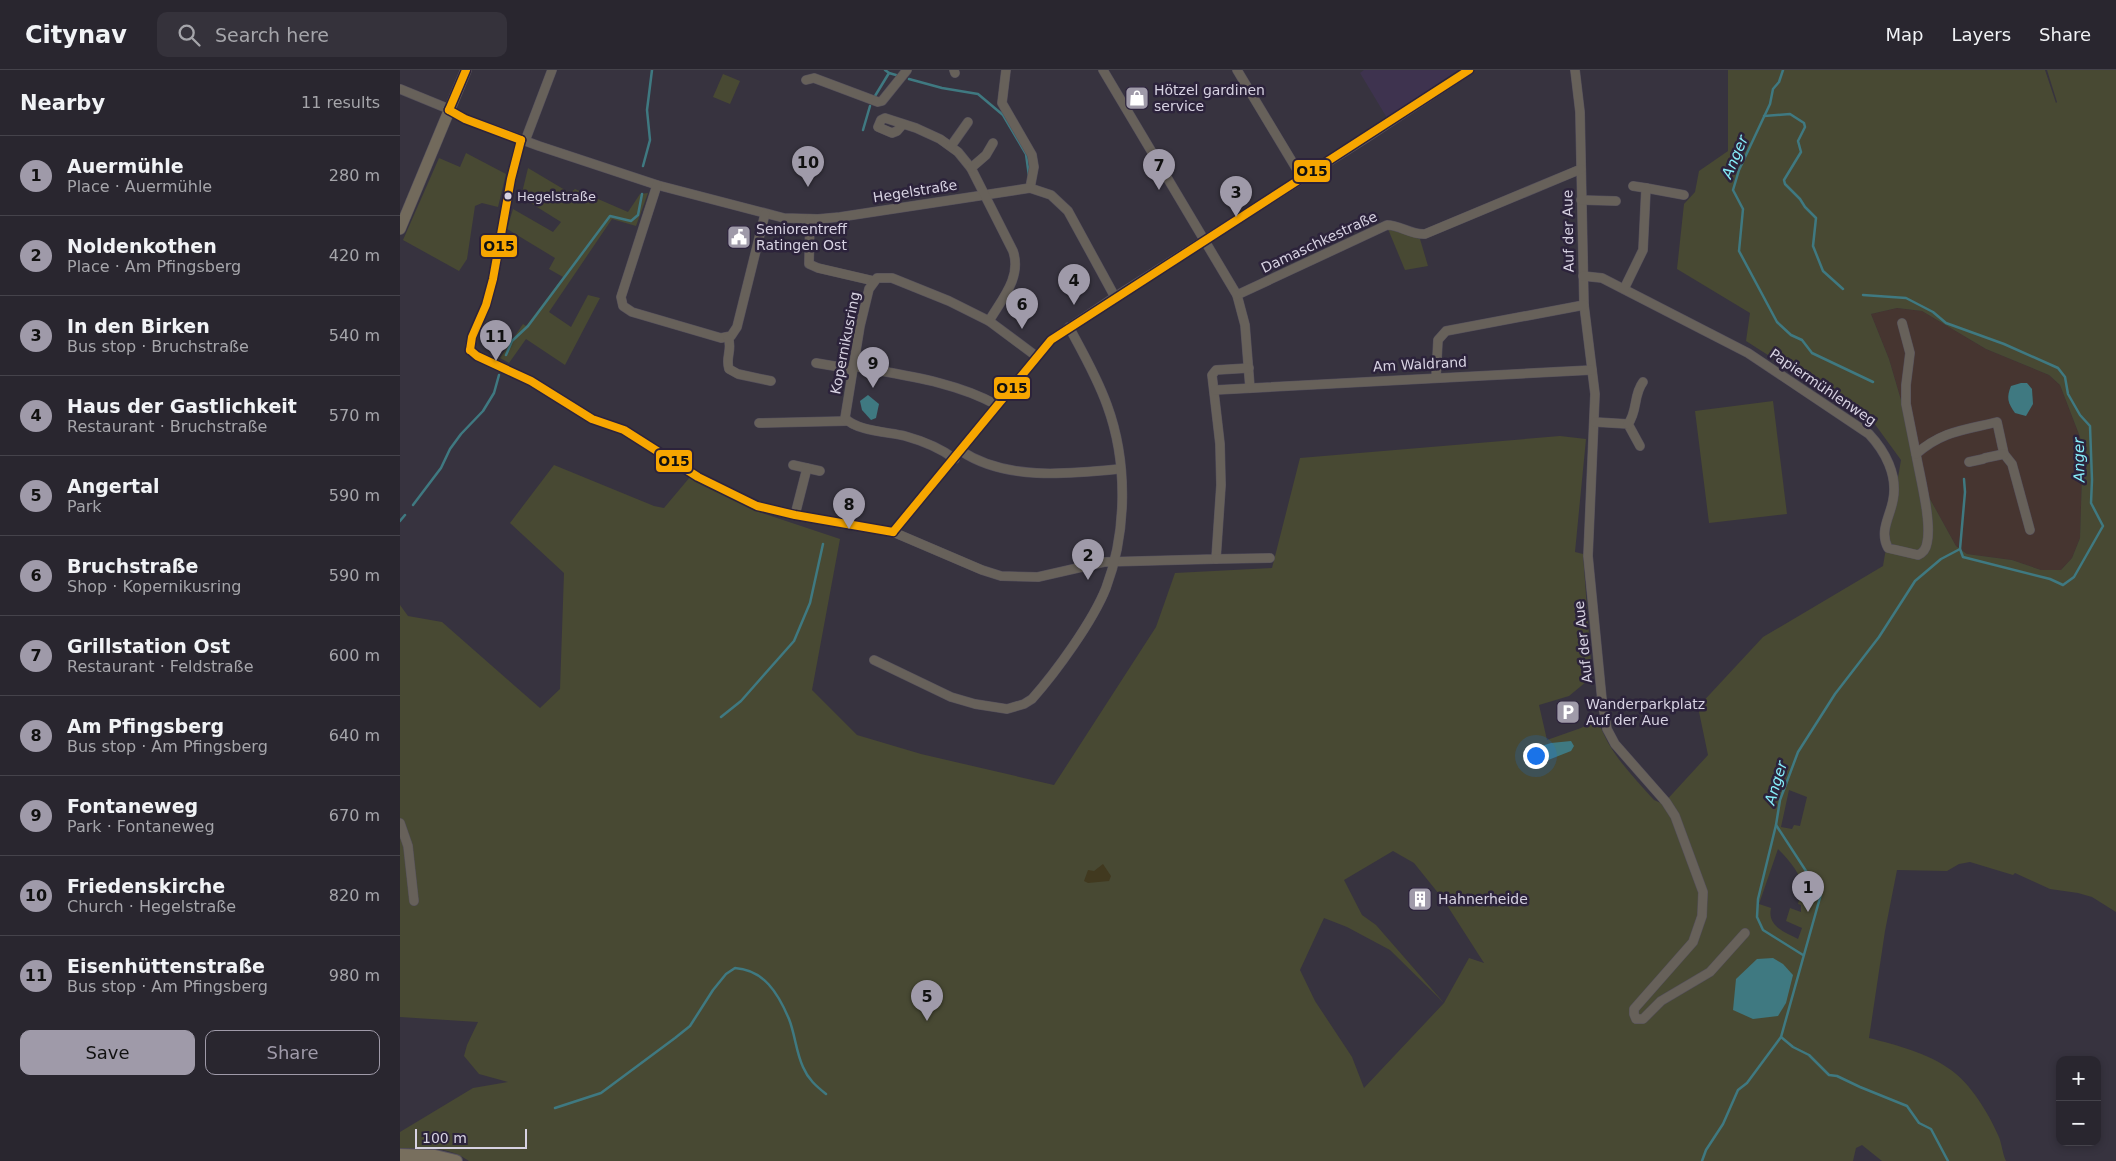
<!DOCTYPE html>
<meta charset="utf-8">
<style>
body{margin:0;font-family:"DejaVu Sans",sans-serif;background:#35323b;color:#f1f3f6}
.controls{position:absolute;right:15px;bottom:15px;display:grid;overflow:hidden;border-radius:10px;box-shadow:0 2px 8px #0003}
.controls button{width:45px;height:45px;display:grid;place-items:center;padding:0;border:0;border-bottom:1px solid #45434b;background:#29262f;color:#f1f3f6;font:25px sans-serif}
.scale{position:absolute;left:15px;bottom:12px;width:112px;box-sizing:border-box;padding-left:5px;border:2px solid #d7d2e2;border-top:0;font-size:14px;line-height:18px;white-space:nowrap;color:#d7d2e2;-webkit-text-stroke:4px #2c233b;paint-order:stroke}
.you{position:absolute;left:1135px;top:685px;width:18px;height:18px;margin:-12px;border:4px solid #fff;border-radius:50%;background:#1a73e8;box-shadow:0 0 0 8px #1a73e833}
.badge{display:grid;place-items:center;width:32px;height:32px;border-radius:50%;background:#9f9aa9;color:#111;font-size:16px;font-weight:700}
.pin{position:absolute;translate:-50% -41px;filter:drop-shadow(0 1px 2px #0008)}
.pin::after{content:'';position:absolute;top:26px;width:18px;height:15px;background:inherit;clip-path:polygon(0 0,100% 0,50% 100%)}
.list{margin:0;padding:0;list-style:none}
h2{display:flex;justify-content:space-between;align-items:center;height:65px;margin:0;padding:0 20px;font-size:21px}
h2 small{font-size:16px;font-weight:400;color:#a5a5aa}
.list li{display:grid;grid-template-columns:32px 1fr auto;gap:15px;align-items:center;box-sizing:border-box;height:80px;padding:0 20px;border-top:1px solid #45434b}
.list b{display:block;font-size:19px;white-space:nowrap}
.list p{margin:0;font-size:16px;white-space:nowrap;color:#a5a5aa}
.list em{font-size:16px;font-style:normal;color:#a5a5aa}
.actions{display:flex;gap:10px;padding:15px 20px}
.actions a{flex:1;padding:11px 0;border:1px solid #9f9aa9;border-radius:10px;text-align:center;font-size:18px;color:#9f9aa9}
.actions .main{background:#9f9aa9;color:#111}
.icon{flex:none;width:28px;height:28px;fill:none;stroke:currentColor;stroke-width:2;stroke-linecap:round;stroke-linejoin:round}
.map{position:relative;flex:none;width:1716px;height:1091px;overflow:hidden}
header{display:flex;align-items:center;gap:30px;box-sizing:border-box;height:70px;padding:0 25px;background:#29262f;border-bottom:1px solid #45434b}
header strong{font-size:24px}
nav{display:flex;gap:28px;margin-inline-start:auto;font-size:18px}
.search{width:350px;height:45px;background:#35323b;display:flex;align-items:center;gap:12px;box-sizing:border-box;padding:0 18px;border-radius:10px;color:#a5a5aa;font-size:19px}
main{display:flex}
aside{flex:1;background:#29262f}
.map>svg:first-child{display:block}
.commercial{fill:#463530}
.built{fill:#3e334f}
.green{fill:#484933;fill-rule:evenodd}
.sand{fill:#41391f}
.water{fill:#3f7981}
.lines{fill:none;stroke-linecap:round;stroke-linejoin:round}
.stream{stroke:#3f7981;stroke-width:2.5}
.minor-casing{stroke:#55505c;stroke-width:10}
.major-casing{stroke:#55505c;stroke-width:12}
.highway-casing{stroke:#55505c;stroke-width:14}
.minor{stroke:#67615a;stroke-width:9}
.major{stroke:#726a5c;stroke-width:11}
.highway{stroke:#786f5e;stroke-width:12}
.bus-1-casing{stroke:#2c233b;stroke-width:11}
.bus-1{stroke:#f7a600;stroke-width:8}
.bus-dot{fill:#d7d2e2;stroke:#2c233b;stroke-width:2}
.labels{text-anchor:middle;dominant-baseline:central;stroke-width:5;stroke-linejoin:round;paint-order:stroke}
.bus-label{font-size:13px;fill:#d7d2e2;stroke:#2c233b;text-anchor:start}
.poi-label{font-size:14px;fill:#d7d2e2;stroke:#2c233b;text-anchor:start}
.street-label{font-size:14px;fill:#d7d2e2;stroke:#2c233b}
.water-label{font-size:15px;font-style:italic;fill:#86edf9;stroke:#2c233b}
.line-badge{stroke:#2c233b;stroke-width:2}
.pale-badge-label{font-size:14px;text-anchor:middle;font-weight:bold;fill:#111}
</style>
<header>
<strong>Citynav</strong>
<div class="search"><svg class="icon" aria-label="search" viewBox="0 0 24 24"><circle cx="10" cy="10" r="6"/><path d="M15 15l6 6"/></svg>Search here</div>
<nav><a>Map</a><a>Layers</a><a>Share</a></nav>
</header>
<main>
<aside>
<h2>Nearby<small>11 results</small></h2>
<ul class="list">
<li><span class="badge">1</span><div><b>Auermühle</b><p>Place · Auermühle</p></div><em>280 m</em></li>
<li><span class="badge">2</span><div><b>Noldenkothen</b><p>Place · Am Pfingsberg</p></div><em>420 m</em></li>
<li><span class="badge">3</span><div><b>In den Birken</b><p>Bus stop · Bruchstraße</p></div><em>540 m</em></li>
<li><span class="badge">4</span><div><b>Haus der Gastlichkeit</b><p>Restaurant · Bruchstraße</p></div><em>570 m</em></li>
<li><span class="badge">5</span><div><b>Angertal</b><p>Park</p></div><em>590 m</em></li>
<li><span class="badge">6</span><div><b>Bruchstraße</b><p>Shop · Kopernikusring</p></div><em>590 m</em></li>
<li><span class="badge">7</span><div><b>Grillstation Ost</b><p>Restaurant · Feldstraße</p></div><em>600 m</em></li>
<li><span class="badge">8</span><div><b>Am Pfingsberg</b><p>Bus stop · Am Pfingsberg</p></div><em>640 m</em></li>
<li><span class="badge">9</span><div><b>Fontaneweg</b><p>Park · Fontaneweg</p></div><em>670 m</em></li>
<li><span class="badge">10</span><div><b>Friedenskirche</b><p>Church · Hegelstraße</p></div><em>820 m</em></li>
<li><span class="badge">11</span><div><b>Eisenhüttenstraße</b><p>Bus stop · Am Pfingsberg</p></div><em>980 m</em></li>
</ul>
<div class="actions"><a class="main">Save</a><a>Share</a></div>
</aside>
<div class="map">
<svg width="1716" height="1091" viewBox="0 0 1716 1091">
<rect width="100%" height="100%" fill="#37333f"/>
<!-- commercial -->
<path class="commercial" d="M1497,238L1522,241L1586,279L1649,305L1660,315L1680,367L1682,404L1680,468L1672,488L1661,500H1641L1612,490L1567,484L1556,476L1530,429L1489,289L1471,244Z"/>
<!-- built -->
<path class="built" d="M964,0H1058L987,48L960,3Z"/>
<!-- green -->
<g class="green">
<path d="M1328,0H1645L1656,33L1657,32L1647,0H1716V842L1692,827L1678,823L1650,819L1615,803L1613,805L1570,792L1559,794L1547,801L1497,800L1485,861L1469,968C1496,975 1528,983 1551,1000C1570,1013 1589,1044 1598,1065C1602,1073 1602,1083 1606,1091H1482L1462,1075L1456,1078L1453,1091H69C49,1076 25,1078 0,1078V1062L73,1018L108,1012L79,1004L64,986L67,975L78,952L0,947V535L8,546L42,552L140,638L160,619L164,503L110,453L154,395L254,436L264,438L290,407L356,441L440,469L412,620L457,665L521,684L654,715L756,557L775,503L872,498L900,388L1160,366L1186,369L1175,482L1183,484L1192,607L1169,626L1139,635L1147,670L1181,658L1198,649C1208,682 1231,704 1254,730L1263,734L1308,685L1298,637L1363,567L1483,496L1501,390L1474,353L1346,271L1350,243L1277,199L1284,134L1295,122L1299,101L1328,81ZM1497,238L1522,241L1586,279L1649,305L1660,315L1680,367L1682,404L1680,468L1672,488L1661,500H1641L1612,490L1567,484L1556,476L1530,429L1489,289L1471,244ZM1389,720L1407,727L1400,756L1394,755L1392,759L1381,757ZM1378,779C1391,792 1401,804 1405,823L1401,822L1398,834L1401,835V842L1390,838L1386,851L1402,858L1398,869C1384,862 1367,856 1371,838L1359,834ZM993,781L1014,793L1043,829L1084,893L1069,888L1044,933L976,855L962,845L944,810ZM924,848L947,857L990,880L1044,933L964,1018L952,987L915,931L900,900Z"/>
<path d="M323,4L340,11L330,34L313,27Z"/>
<path d="M66,83L106,104L98,137L82,133L75,136L67,189L59,201L3,170L39,88L60,97Z"/>
<path d="M128,98L170,123L175,119L228,142L240,124L248,123L236,156L212,149L149,242L171,257L188,225L200,228L165,295L126,269L109,293L100,288L123,254L126,256L163,207L149,199L155,188L107,159L113,139L153,162L161,152L121,127Z"/>
<path d="M988,159L994,160L1020,169L1028,196L1005,200Z"/>
<path d="M1373,331L1387,444L1309,453L1295,341Z"/>
</g>
<!-- sand -->
<path class="sand" d="M703,794L711,806L709,811L688,813L684,811L688,800L694,801Z"/>
<!-- water -->
<g class="water">
<path d="M1621,313H1627L1632,319L1633,334L1626,346L1615,343C1608,333 1606,328 1611,316Z"/>
<path d="M468,325L479,334L476,348L471,350L462,340L460,331Z"/>
<path d="M1171,671L1174,676L1171,681L1133,696L1129,693L1132,679L1151,673Z"/>
<path d="M1373,888L1383,894L1393,905L1386,933L1378,946L1353,949L1333,940L1336,909L1357,889Z"/>
</g>
<g class="lines">
<!-- stream -->
<g class="stream">
<path d="M1383,0L1379,12L1373,19L1370,34L1339,100L1333,120L1343,139L1339,181L1377,252L1391,265L1402,270L1412,283L1473,312"/>
<path d="M489,3L496,5"/>
<path d="M509,9L542,18L578,24L603,45L626,84L629,106"/>
<path d="M475,26L489,3L485,0"/>
<path d="M1364,46L1390,44L1404,53L1405,57L1398,71L1401,82L1384,110L1385,114L1400,129L1405,137L1416,148L1413,176L1423,201L1443,219"/>
<path d="M463,60L470,36"/>
<path d="M243,96L250,70L247,40L252,0"/>
<path d="M1463,225L1506,228L1533,242L1546,253L1604,274L1658,298L1665,307L1668,324L1680,345L1690,356L1692,410L1691,433L1703,456L1674,507L1663,515L1650,509L1563,487L1560,479L1565,422L1564,409"/>
<path d="M106,285L112,271L128,256L210,146L231,151L238,145L242,124"/>
<path d="M13,435L41,398L50,379L61,364L83,341L94,323L99,305"/>
<path d="M0,451L5,445"/>
<path d="M321,647L341,631L394,571L410,533L423,474"/>
<path d="M1376,755L1358,829L1357,847L1363,860L1403,885"/>
<path d="M1381,967L1393,977L1409,985L1429,1005L1437,1006L1460,1017L1507,1036L1519,1053L1531,1059L1548,1091"/>
<path d="M155,1038L201,1023L275,968L290,956L313,920L326,904L335,898C364,900 378,923 389,949C395,964 396,982 403,997C408,1009 416,1016 426,1024"/>
<path d="M1302,1091L1306,1080L1323,1054L1338,1020L1347,1013L1381,967L1421,824L1376,755L1380,730L1398,682L1435,624L1479,567L1515,511L1541,489L1560,479"/>
</g>
<!-- minor casing -->
<g class="minor-casing">
<g id="minor">
<path d="M554,0L555,3"/>
<path d="M606,0L602,33L632,85L634,97L630,118"/>
<path d="M703,0L837,225L845,255L850,318"/>
<path d="M837,0L902,108"/>
<path d="M1175,0L1180,42L1184,235L1195,324L1188,486L1202,630L1207,659L1215,674L1266,732L1275,746L1303,822L1302,846L1293,872L1234,939V944L1236,949H1243L1261,931L1310,902L1345,863"/>
<path d="M406,10L414,8L478,32L482,31L507,0"/>
<path d="M0,19L44,37L65,49L139,76L257,115L384,148L418,149L440,147L630,118L651,125L668,141L715,227"/>
<path d="M503,54L497,61L492,63L478,57L481,50L485,48L516,58L540,69L558,82L571,98L613,181C622,207 602,229 589,251"/>
<path d="M121,70C105,122 102,177 88,229C84,246 70,263 70,280L77,286L131,311L192,349L224,360L298,407L357,436L395,445L493,462L582,500L601,506L638,507L704,492L816,489L821,415L820,374L812,305L816,300L849,298"/>
<path d="M125,71L152,0"/>
<path d="M551,76L568,52"/>
<path d="M571,98L586,85L593,73"/>
<path d="M257,115L221,227L223,236L232,242L321,268L331,266L337,257L365,144"/>
<path d="M1246,118L1284,125"/>
<path d="M1181,130L1216,131"/>
<path d="M410,149L409,194L418,198L474,211"/>
<path d="M1183,206L1202,208L1348,283L1469,364C1485,381 1498,405 1493,430C1490,447 1479,461 1488,478L1518,485C1523,483 1526,479 1527,473C1532,452 1520,407 1516,384C1542,361 1564,360 1597,352L1604,384L1612,394L1630,460"/>
<path d="M1224,219L1243,180L1246,118L1233,116"/>
<path d="M837,225L987,155C1000,155 1011,165 1025,164L1181,99"/>
<path d="M1502,253L1510,283L1506,315V334L1516,384"/>
<path d="M328,267C333,280 325,287 329,299L338,304L371,311"/>
<path d="M416,293L452,299"/>
<path d="M453,296C501,305 554,311 597,335"/>
<path d="M1036,307L1038,270L1046,261L1184,235"/>
<path d="M815,320L1192,300"/>
<path d="M1195,352L1228,354L1240,376"/>
<path d="M359,353L447,351"/>
<path d="M1228,354C1238,341 1233,325 1243,312"/>
<path d="M561,381C606,411 669,404 720,399"/>
<path d="M1585,388L1604,384"/>
<path d="M555,389C539,377 523,371 505,366C489,362 456,361 445,348L460,256L469,219L477,208H492L549,231L589,251L636,286"/>
<path d="M1569,392L1583,389"/>
<path d="M393,395L420,401"/>
<path d="M395,445L407,398"/>
<path d="M493,462L651,270L715,227L966,68L1069,0"/>
<path d="M816,489L870,488"/>
<path d="M474,590L551,627L575,634L607,639L624,634L632,629C656,602 693,551 706,518C727,462 728,392 707,335C697,307 683,283 669,257"/>
<path d="M0,753L8,776L14,831"/>
</g>
</g>
<!-- major casing -->
<g class="major-casing">
<path id="major" d="M0,159L66,0"/>
</g>
<!-- highway casing -->
<g class="highway-casing">
<path id="highway" d="M0,1085L35,1086L56,1091"/>
</g>
<!-- minor -->
<use href="#minor" class="minor"/>
<!-- major -->
<use href="#major" class="major"/>
<!-- highway -->
<use href="#highway" class="highway"/>
<!-- bus-1 casing -->
<g class="bus-1-casing">
<g id="bus-1">
<path d="M49,40L65,49L121,70"/>
<path d="M49,40L66,0"/>
<path d="M70,280L77,286L131,311L192,349L224,360L298,407L357,436L395,445L493,462"/>
<path d="M70,280L72,267L86,235L93,209L111,109L121,70"/>
<path d="M493,462L651,270L1069,0"/>
</g>
</g>
<!-- bus-1 -->
<use href="#bus-1" class="bus-1"/>
</g>
<!-- icons -->
<defs>
<g id="shop-square" transform="scale(1.25)"><rect x="-9" y="-9" width="18" height="18" rx="4" fill="#9f9aa9" stroke="#2c233b"/><path d="M-5-2.5h2.3a2.7 3.5 0 0 1 5.4 0H5L5.5 6h-11ZM-1.5-2.5h3a1.5 2.3 0 0 0-3 0Z" fill="#fff"/></g>
<g id="civic-square" transform="scale(1.25)"><rect x="-9" y="-9" width="18" height="18" rx="4" fill="#9f9aa9" stroke="#2c233b"/><path d="M-.6-6.5H3V-4.5H.6V-3L4-1V1h2V6H-6V1h2V-1L-.6-3ZM-1.2 2.5V6h2.4V2.5Z" fill="#fff"/></g>
<g id="parking-square" transform="scale(1.25)"><rect x="-9" y="-9" width="18" height="18" rx="4" fill="#9f9aa9" stroke="#2c233b"/><path d="M-3.5-5.5H1a3.5 3.5 0 0 1 0 7H-1V5.5H-3.5ZM-1-3.4V-.6H.8a1.4 1.4 0 0 0 0-2.8Z" fill="#fff"/></g>
<g id="building-square" transform="scale(1.25)"><rect x="-9" y="-9" width="18" height="18" rx="4" fill="#9f9aa9" stroke="#2c233b"/><path d="M-4-6H4V6H1V3H-1V6H-4ZM-2.5-4.3h1.7v1.8h-1.7ZM.8-4.3h1.7v1.8H.8ZM-2.5-1h1.7V.8h-1.7ZM.8-1h1.7V.8H.8Z" fill="#fff"/></g>
</defs>
<g fill-rule="evenodd">
<use href="#shop-square" x="737" y="28"/>
<use href="#civic-square" x="339" y="167"/>
<use href="#parking-square" x="1168" y="642"/>
<use href="#building-square" x="1020" y="829"/>
</g>
<!-- markers -->
<circle class="bus-dot" cx="108" cy="126" r="4.5"/>
<g class="labels">
<!-- bus labels -->
<g class="bus-label">
<text x="117" y="126">Hegelstraße</text>
</g>
<!-- poi labels -->
<g class="poi-label">
<text x="754" y="20">Hötzel gardinen<tspan x="754" dy="16">service</tspan></text>
<text x="356" y="159">Seniorentreff<tspan x="356" dy="16">Ratingen Ost</tspan></text>
<text x="1186" y="634">Wanderparkplatz<tspan x="1186" dy="16">Auf der Aue</tspan></text>
<text x="1038" y="829">Hahnerheide</text>
</g>
<!-- street labels -->
<g class="street-label">
<text transform="translate(515 121) rotate(-9)">Hegelstraße</text>
<text transform="translate(1168 161) rotate(-91)">Auf der Aue</text>
<text transform="translate(919 172) rotate(-25)">Damaschkestraße</text>
<text transform="translate(445 273) rotate(-79)">Kopernikusring</text>
<text transform="translate(1020 294) rotate(-3)">Am Waldrand</text>
<text transform="translate(1423 317) rotate(34)">Papiermühlenweg</text>
<text transform="translate(1183 572) rotate(-96)">Auf der Aue</text>
</g>
<!-- water labels -->
<g class="water-label">
<text transform="translate(1335 87) rotate(-67)">Anger</text>
<text transform="translate(1679 390) rotate(-91)">Anger</text>
<text transform="translate(1376 713) rotate(-73)">Anger</text>
</g>
</g>
<g class="line-badge">
<rect x="893" y="89" width="38" height="24" rx="5" fill="#f7a600"/>
<rect x="80" y="164" width="38" height="24" rx="5" fill="#f7a600"/>
<rect x="593" y="306" width="38" height="24" rx="5" fill="#f7a600"/>
<rect x="255" y="379" width="38" height="24" rx="5" fill="#f7a600"/>
</g>
<g class="pale-badge-label">
<text x="912" y="106">O15</text>
<text x="99" y="181">O15</text>
<text x="612" y="323">O15</text>
<text x="274" y="396">O15</text>
</g>
</svg>
<div class="controls">
<button>+</button>
<button>−</button>
</div>
<div class="scale">100 m</div>
<div class="you"></div>
<div class="pin badge" style="left:1408px;top:842px">1</div>
<div class="pin badge" style="left:688px;top:510px">2</div>
<div class="pin badge" style="left:836px;top:147px">3</div>
<div class="pin badge" style="left:674px;top:235px">4</div>
<div class="pin badge" style="left:527px;top:951px">5</div>
<div class="pin badge" style="left:622px;top:259px">6</div>
<div class="pin badge" style="left:759px;top:120px">7</div>
<div class="pin badge" style="left:449px;top:459px">8</div>
<div class="pin badge" style="left:473px;top:318px">9</div>
<div class="pin badge" style="left:408px;top:117px">10</div>
<div class="pin badge" style="left:96px;top:291px">11</div>
</div>
</main>
